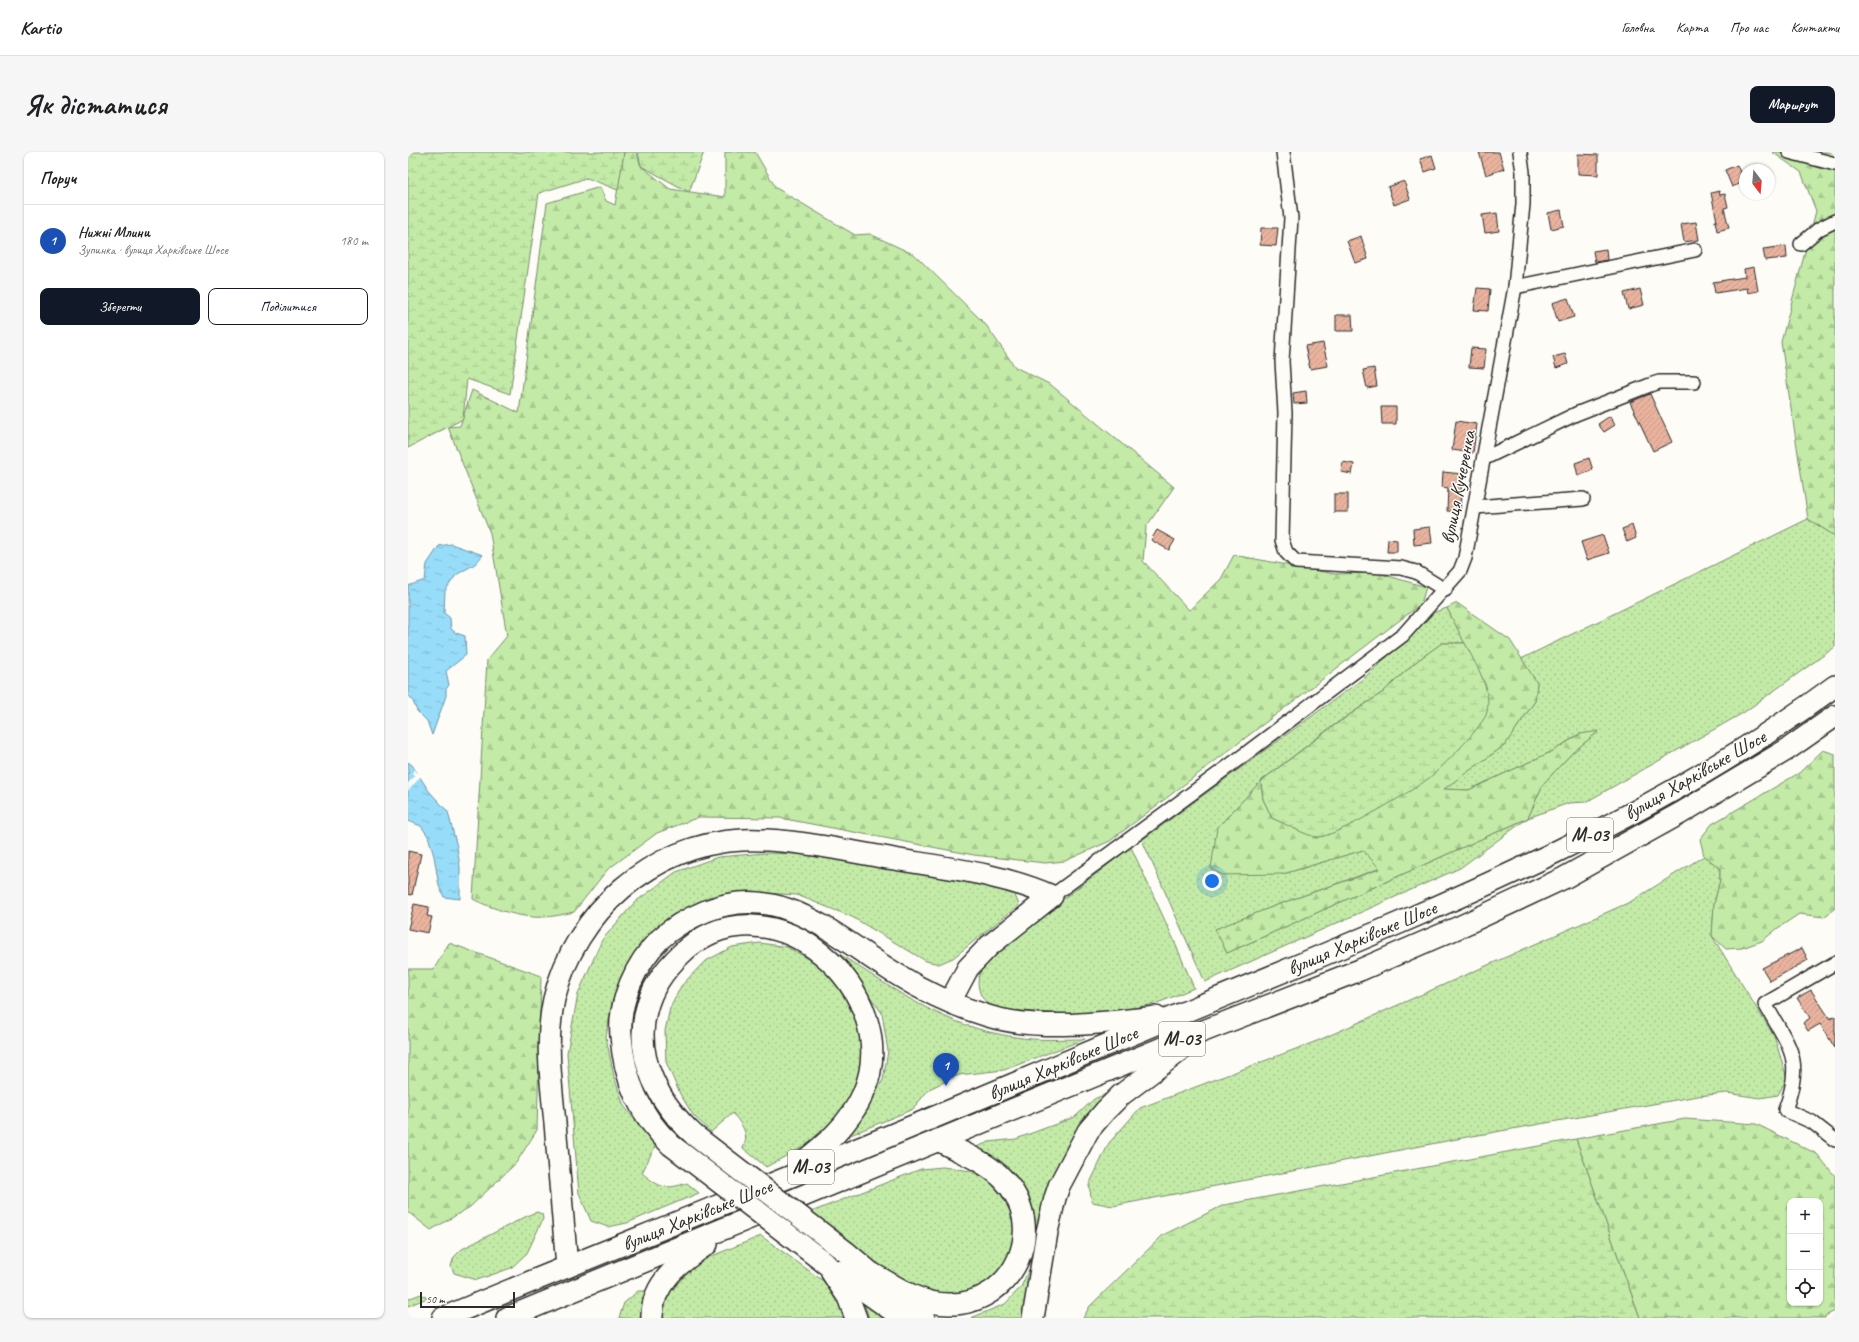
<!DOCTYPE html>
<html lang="uk">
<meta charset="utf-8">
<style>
body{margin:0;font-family:Caveat,sans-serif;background:#f6f6f6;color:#202124}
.controls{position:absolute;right:12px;bottom:12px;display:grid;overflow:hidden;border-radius:8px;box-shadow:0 1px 3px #0004}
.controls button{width:36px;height:36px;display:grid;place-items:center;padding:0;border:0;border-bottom:1px solid #e0e0e0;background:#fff;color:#202124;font:20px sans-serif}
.compass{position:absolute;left:1331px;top:12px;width:36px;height:36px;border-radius:50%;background:#fff;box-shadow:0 1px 3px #0004;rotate:164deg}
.scale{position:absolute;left:12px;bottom:10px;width:95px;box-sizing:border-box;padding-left:4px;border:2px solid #2b2b2b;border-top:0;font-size:11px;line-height:14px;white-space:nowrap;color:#2b2b2b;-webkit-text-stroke:3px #fdfcf7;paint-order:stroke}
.you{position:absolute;left:804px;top:729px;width:14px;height:14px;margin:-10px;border:3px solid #fff;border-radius:50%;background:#1a73e8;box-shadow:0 0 0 6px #1a73e833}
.badge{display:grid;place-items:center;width:26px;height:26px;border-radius:50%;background:#111827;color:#fff;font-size:13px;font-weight:700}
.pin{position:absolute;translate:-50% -33px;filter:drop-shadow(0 1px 2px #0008)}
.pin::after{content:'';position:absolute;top:21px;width:14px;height:12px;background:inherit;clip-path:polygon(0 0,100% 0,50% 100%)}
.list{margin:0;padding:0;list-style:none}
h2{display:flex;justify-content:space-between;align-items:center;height:52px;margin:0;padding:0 16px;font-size:17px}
h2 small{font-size:13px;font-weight:400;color:#757577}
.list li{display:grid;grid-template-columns:26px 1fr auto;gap:12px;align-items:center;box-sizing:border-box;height:72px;padding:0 16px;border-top:1px solid #e0e0e0}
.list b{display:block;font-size:15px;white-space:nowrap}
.list p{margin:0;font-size:13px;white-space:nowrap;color:#757577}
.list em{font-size:13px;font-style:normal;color:#757577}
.actions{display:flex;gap:8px;padding:12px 16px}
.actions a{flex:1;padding:9px 0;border:1px solid #111827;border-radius:8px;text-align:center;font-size:14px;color:#111827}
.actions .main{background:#111827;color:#fff}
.icon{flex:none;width:22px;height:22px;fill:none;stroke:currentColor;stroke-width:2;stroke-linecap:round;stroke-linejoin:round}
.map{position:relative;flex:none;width:1427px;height:1166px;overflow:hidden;border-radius:8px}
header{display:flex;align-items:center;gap:24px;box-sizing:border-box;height:56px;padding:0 20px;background:#fff;border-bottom:1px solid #e0e0e0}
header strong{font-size:19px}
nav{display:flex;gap:22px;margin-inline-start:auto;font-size:14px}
.intro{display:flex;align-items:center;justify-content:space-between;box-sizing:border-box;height:96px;padding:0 24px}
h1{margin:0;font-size:28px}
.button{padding:10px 18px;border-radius:8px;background:#111827;color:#fff;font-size:14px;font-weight:700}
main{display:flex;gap:24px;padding:0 24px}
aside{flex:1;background:#fff;border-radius:8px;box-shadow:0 1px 3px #0004}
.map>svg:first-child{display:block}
.grass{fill:url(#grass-dots);stroke:#778b69}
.forest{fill:url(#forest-firs);stroke:#778b69;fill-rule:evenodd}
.wetland{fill:url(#wetland-marsh);stroke:#778b69}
.water{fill:url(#water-ripples);stroke:#6c95a7}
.pier{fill:#fdfcf7}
.building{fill:url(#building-hatch);stroke:#2b2b2b}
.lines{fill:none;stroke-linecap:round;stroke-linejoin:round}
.minor-casing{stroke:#2b2b2b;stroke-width:16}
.trunk-casing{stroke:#2b2b2b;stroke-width:24}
.minor{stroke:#fdfcf7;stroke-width:13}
.trunk{stroke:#fdfcf7;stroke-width:21}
.trunk-bridge-casing{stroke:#2b2b2b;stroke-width:24;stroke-linecap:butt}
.trunk-bridge{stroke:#fdfcf7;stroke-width:21}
.labels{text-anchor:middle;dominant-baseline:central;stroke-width:3;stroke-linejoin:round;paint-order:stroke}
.shield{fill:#fdfcf7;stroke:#6a6a68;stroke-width:1}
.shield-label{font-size:19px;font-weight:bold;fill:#2b2b2b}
.street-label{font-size:20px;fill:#2b2b2b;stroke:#fdfcf7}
</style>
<header>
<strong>Kartio</strong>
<nav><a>Головна</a><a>Карта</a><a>Про нас</a><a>Контакти</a></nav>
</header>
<div class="intro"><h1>Як дістатися</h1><a class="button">Маршрут</a></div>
<main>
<aside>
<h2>Поруч<small></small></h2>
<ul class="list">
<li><span class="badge" style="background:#1a4fb4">1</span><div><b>Нижні Млини</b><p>Зупинка · вулиця Харківське Шосе</p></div><em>180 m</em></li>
</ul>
<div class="actions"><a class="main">Зберегти</a><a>Поділитися</a></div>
</aside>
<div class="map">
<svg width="1427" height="1166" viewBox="0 0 1427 1166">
<defs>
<pattern id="grass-dots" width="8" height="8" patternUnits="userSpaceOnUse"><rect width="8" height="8" fill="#c3eba7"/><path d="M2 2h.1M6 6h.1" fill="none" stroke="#a8ca90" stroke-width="1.8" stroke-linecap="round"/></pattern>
<pattern id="forest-firs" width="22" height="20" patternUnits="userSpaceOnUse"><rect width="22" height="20" fill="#c3eba7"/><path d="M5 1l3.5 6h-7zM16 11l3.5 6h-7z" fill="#a8ca90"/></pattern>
<pattern id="wetland-marsh" width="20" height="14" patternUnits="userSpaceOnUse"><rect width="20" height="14" fill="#c3eba7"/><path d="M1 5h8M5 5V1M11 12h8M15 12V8" fill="none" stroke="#a8ca90"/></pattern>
<pattern id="water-ripples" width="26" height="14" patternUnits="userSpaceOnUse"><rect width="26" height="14" fill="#97dcf9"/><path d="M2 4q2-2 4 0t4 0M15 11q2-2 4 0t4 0" fill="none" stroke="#82bdd6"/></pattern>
<pattern id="building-hatch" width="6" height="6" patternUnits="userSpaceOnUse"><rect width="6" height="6" fill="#e9b39e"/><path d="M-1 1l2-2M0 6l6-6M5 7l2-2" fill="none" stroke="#c89a88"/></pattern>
</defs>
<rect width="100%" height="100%" fill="#fdfcf7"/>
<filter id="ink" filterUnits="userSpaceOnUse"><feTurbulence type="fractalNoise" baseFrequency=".025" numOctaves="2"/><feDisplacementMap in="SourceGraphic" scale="8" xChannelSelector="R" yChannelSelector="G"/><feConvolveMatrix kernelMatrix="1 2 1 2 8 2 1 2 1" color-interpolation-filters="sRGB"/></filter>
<g filter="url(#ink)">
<!-- grass -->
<g class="grass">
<path d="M1400,367L1427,384V495L1335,561L1178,650L1161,651L1120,666L1052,716L797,830L734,688L956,526L1027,460L1039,456L1057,491H1034L1009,509L975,540L923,575L853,629L809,676L875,722L955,698L973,716L877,750L808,777L819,801L1120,666L1135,632L1164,601L1190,580L1171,582L1145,599L1061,638L1035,637L1097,593L1127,549L1129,531L1113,507Z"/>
<path d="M723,695L765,786L786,836C773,841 761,847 749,851C719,860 584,878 572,841C565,820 579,808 593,795Z"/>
<path d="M357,701L391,702L604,736L611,753L545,806L531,812L518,809L444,765L389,743L341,740L300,745L259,766L235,790L221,811L204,851L198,885L206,925L216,954L247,994L234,1021C252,1036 257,1038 279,1031L291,1041L219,1071L200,1075L183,1069L171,1041L159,901L170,842L194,788L227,750L268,720L310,705Z"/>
<path d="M1296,704L1312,716V728L1306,752L1304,784L1366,884L1379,926L1370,943L1352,946L1319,941L1290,944L1059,985L705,1054L684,1050L681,1033L701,991L732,956L909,889L1222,750Z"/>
<path d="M352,791L379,795L412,813L437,836L453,866L459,903L442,953L409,987L358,1015L335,996C342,981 334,974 325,961L303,980L285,963L272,942L258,910L257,879L262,856L273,834L296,810L324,795Z"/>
<path d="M430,801C488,839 537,875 607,885C630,889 653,887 677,887L596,918L551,923L521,937L505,957L440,984L475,928L480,899L474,861Z"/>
<path d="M712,936L677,976L622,1166H563L597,1152L613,1135L624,1111L628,1076L621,1053L559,999L581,990L608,987L667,965L686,947Z"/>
<path d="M535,1015L563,1019L586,1031L599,1046L609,1084L591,1125L545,1146L500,1135L403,1060L513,1017Z"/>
<path d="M129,1060L134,1062L135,1067L119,1101L103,1116L69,1128L46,1121L43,1114L46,1105L54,1097L123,1062Z"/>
<path d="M353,1084L414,1128L436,1150L441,1166H253L255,1143L282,1113Z"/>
<path d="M230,1139H237L236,1166H211L216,1151Z"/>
<path d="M13,1142L19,1146L0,1154V1147Z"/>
<path d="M453,1142L483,1166H461Z"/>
</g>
<!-- forest -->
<g class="forest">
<path d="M216,0H228L233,14L262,37L317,45V0H347L368,36L447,83L462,82L507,103L578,173L607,215L643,233L766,335L738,375L735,409L781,458L813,427L826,403L927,422L970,421L1018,435L1013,452L702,689L657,709L637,711L566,703L372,666L291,665L249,681L199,718L166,760C156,762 145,765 135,765C115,767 82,756 65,747L79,508L99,484L82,381L40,275L52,274L64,238L111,261L139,51L192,35L198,49L207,53Z"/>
<path d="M1364,0H1427V384L1400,367L1373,190L1408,59L1393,20Z"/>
<path d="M1049,451L1102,488L1129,531L1127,549L1097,593L1036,637L1061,638L1145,599L1172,582L1191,579L1164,601L1135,632L1120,666L819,801L807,777L877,750L972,717L955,698L875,722L815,723L803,717L809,676L853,629L855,647L864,666L909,686L1079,536L1039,456Z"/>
<path d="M1415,598L1427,602V756L1416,765L1391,762L1370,776L1354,789L1334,796L1318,797L1304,784L1306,752L1312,728V716L1296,704L1292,687L1304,672L1391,621Z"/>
<path d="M41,791L133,824L129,978L108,1011L62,1055L23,1078L0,1060V817H26Z"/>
<path d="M1277,967L1348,972L1409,1002L1427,1024V1159L1417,1164V1166H1232L1168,987ZM1382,1049H1412V1151H1382Z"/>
</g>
<!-- wetland -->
<g class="wetland">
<path d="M0,0H216L210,38L179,26L131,41L102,242L59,227L55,267L0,296Z"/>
<path d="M230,0H296L281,40L233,14Z"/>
<path d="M1034,491H1057C1067,512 1084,536 1079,560C1077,572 1033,617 1021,626C1006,638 925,687 909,685C901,685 873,670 864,666L855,647L853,629L924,575L975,540L1009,509Z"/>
<path d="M1168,987L1232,1166H675L682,1154L755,1083L816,1053Z"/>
</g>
<!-- water -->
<g class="water">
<path d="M43,392L75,403L67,412L48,423L37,439L36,461L42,466L43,477L48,481L57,484L58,503L38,519L41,533L38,537V544L24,583L19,569L9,559L4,547L0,543V434L17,428L19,412L31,394Z"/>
<path d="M0,610L4,613L21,639L40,660L49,695L52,715V747L36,745L31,734L26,704L20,684L13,674L0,669Z"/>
</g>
<!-- pier -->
<path class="pier" d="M6,618L13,624L0,639V631L7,624L3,621Z"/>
<!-- building -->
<g class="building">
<path d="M1071,0H1091L1096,17L1078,23Z"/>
<path d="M1170,2L1190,3V23L1170,22Z"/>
<path d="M1024,3L1028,16L1017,20L1012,7Z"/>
<path d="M1329,13L1336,30L1324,35L1317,18Z"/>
<path d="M996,29L1002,47L986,53L980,35Z"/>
<path d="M1311,39L1312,43L1317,42L1320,55L1316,56L1321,76L1309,79L1307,69H1309L1303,41Z"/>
<path d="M1153,58L1156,74L1143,77L1140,61Z"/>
<path d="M1089,61L1091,79L1077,81L1074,63Z"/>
<path d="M1288,70L1291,88L1276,90L1273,72Z"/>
<path d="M853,76H870L868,94L852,93Z"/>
<path d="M953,84L960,107L947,111L939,89Z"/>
<path d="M1378,94L1379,106L1357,108L1355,97Z"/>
<path d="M1198,97L1199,108L1187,110L1185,99Z"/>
<path d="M1346,115L1350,139L1340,141L1339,136L1307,141L1305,130L1337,125L1336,117Z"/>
<path d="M1069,136L1082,137L1080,159L1066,158Z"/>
<path d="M1232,137L1236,153L1220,157L1216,141Z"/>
<path d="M1160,146L1166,165L1150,170L1144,151Z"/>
<path d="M928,163H944L945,179H928Z"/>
<path d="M915,191L920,214L902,217L897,194Z"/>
<path d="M1063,196L1078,197L1076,216L1061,215Z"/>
<path d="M1157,202L1160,212L1148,216L1145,205Z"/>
<path d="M966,216L969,234L959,236L955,218Z"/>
<path d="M898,239L899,251L886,252L885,241Z"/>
<path d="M1242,242L1264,290L1245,299L1222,250Z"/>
<path d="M973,255H988V272H974Z"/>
<path d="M1202,264L1207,273L1196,280L1190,272Z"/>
<path d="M1048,269L1069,272L1065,301L1044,298Z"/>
<path d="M1181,306L1185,318L1170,324L1167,311Z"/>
<path d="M935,310L946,312L944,322L933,320Z"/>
<path d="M1035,320L1054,322L1052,360L1039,359L1040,336L1034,335Z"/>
<rect x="926" y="342" width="14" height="18"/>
<path d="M1224,373L1228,386L1219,390L1214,377Z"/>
<path d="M1022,375L1024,391L1006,393L1005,377Z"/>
<path d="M749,378L767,388L761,398L743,388Z"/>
<path d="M1195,383L1201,401L1179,408L1173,390Z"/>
<path d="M980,387L989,388V400H979Z"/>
<path d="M0,699L13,702L4,743L0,742Z"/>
<path d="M6,752L21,755L19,764L24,765L20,781L0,777Z"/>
<path d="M1394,796L1400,808L1362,829L1354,816Z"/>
<path d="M1403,838L1422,867L1427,864V896L1412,872L1400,879L1395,871L1402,866L1389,846Z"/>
</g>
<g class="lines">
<!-- minor casing -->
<g class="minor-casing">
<g id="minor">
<path d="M875,0L883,66L874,209L877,261L874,388L878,400L888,410L993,416L1008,420L1037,438"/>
<path d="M1381,0L1427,12"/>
<path d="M1393,92L1411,77L1427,69"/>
<path d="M1107,135L1287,98"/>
<path d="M1077,306L1168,262L1242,233L1251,230H1286"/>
<path d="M1067,355L1175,347"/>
<path d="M644,744L840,600L995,483L1052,419L1057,406L1107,135L1115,52V20L1112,0"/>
<path d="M1427,811L1357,852C1382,896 1396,907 1377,958L1404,970L1427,988"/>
</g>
</g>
<!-- trunk casing -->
<g class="trunk-casing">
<g id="trunk">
<path d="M286,983C252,952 226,907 238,859C243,837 256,818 273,802C360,718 500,839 455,942C441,973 417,993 391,1013"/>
<path d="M263,993C231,963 216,927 213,884C210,849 228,811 252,787C266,774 281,766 298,759C373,729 426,784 485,820C515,839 546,854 580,864C628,879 698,871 748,865"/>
<path d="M438,1100L516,1166"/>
<path d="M417,1111L495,1166"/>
<path d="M159,1115C155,1067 151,1019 147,971C143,930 137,888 146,847C167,760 244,692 334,688C384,686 438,699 486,707C540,716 594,722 644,744L581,794L560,816L542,850"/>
<path d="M424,1121L440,1145L448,1166"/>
<path d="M465,1122C489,1135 512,1152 540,1152C606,1153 642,1075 595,1027C578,1009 551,1000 530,988"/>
<path d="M35,1166C142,1121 249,1079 356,1035C501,977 645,915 789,855C1009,764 1235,677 1427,534"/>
<path d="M99,1166L793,880L952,818L1049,776L1156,726L1273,661L1380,597L1427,564"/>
<path d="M244,1166C243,1131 273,1110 299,1092"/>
<path d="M625,1166L639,1080L647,1046L651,1034L680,979L697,959L713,943L773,898"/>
</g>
</g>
<!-- minor -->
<use href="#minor" class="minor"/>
<!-- trunk -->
<use href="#trunk" class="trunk"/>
<!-- trunk-bridge casing -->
<g class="trunk-bridge-casing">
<g id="trunk-bridge">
<path d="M286,983L438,1100"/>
<path d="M263,993L417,1111"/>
</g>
</g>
<!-- trunk-bridge -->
<use href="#trunk-bridge" class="trunk-bridge"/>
</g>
</g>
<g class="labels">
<!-- shield labels -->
<g class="shield">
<rect x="1159" y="666" width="46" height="34" rx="3"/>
<rect x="751" y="870" width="46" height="34" rx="3"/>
<rect x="380" y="998" width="46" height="34" rx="3"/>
</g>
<g class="shield-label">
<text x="1182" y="683">М-03</text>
<text x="774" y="887">М-03</text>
<text x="403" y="1015">М-03</text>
</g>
<!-- street labels -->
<g class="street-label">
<text transform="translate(1050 335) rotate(-79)">вулиця Кучеренка</text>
<text transform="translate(1287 623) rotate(-30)">вулиця Харківське Шосе</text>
<text transform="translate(954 786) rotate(-23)">вулиця Харківське Шосе</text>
<text transform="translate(655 911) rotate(-23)">вулиця Харківське Шосе</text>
<text transform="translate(289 1063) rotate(-22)">вулиця Харківське Шосе</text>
</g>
</g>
</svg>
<div class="controls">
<button>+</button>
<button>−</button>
<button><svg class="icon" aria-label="locate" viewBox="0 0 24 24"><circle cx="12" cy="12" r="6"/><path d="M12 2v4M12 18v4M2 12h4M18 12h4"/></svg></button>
</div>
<svg class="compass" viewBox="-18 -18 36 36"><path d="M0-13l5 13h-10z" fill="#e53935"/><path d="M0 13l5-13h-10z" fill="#757577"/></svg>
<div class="scale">50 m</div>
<div class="you"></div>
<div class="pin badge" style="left:538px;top:934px;background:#1a4fb4">1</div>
</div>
</main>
